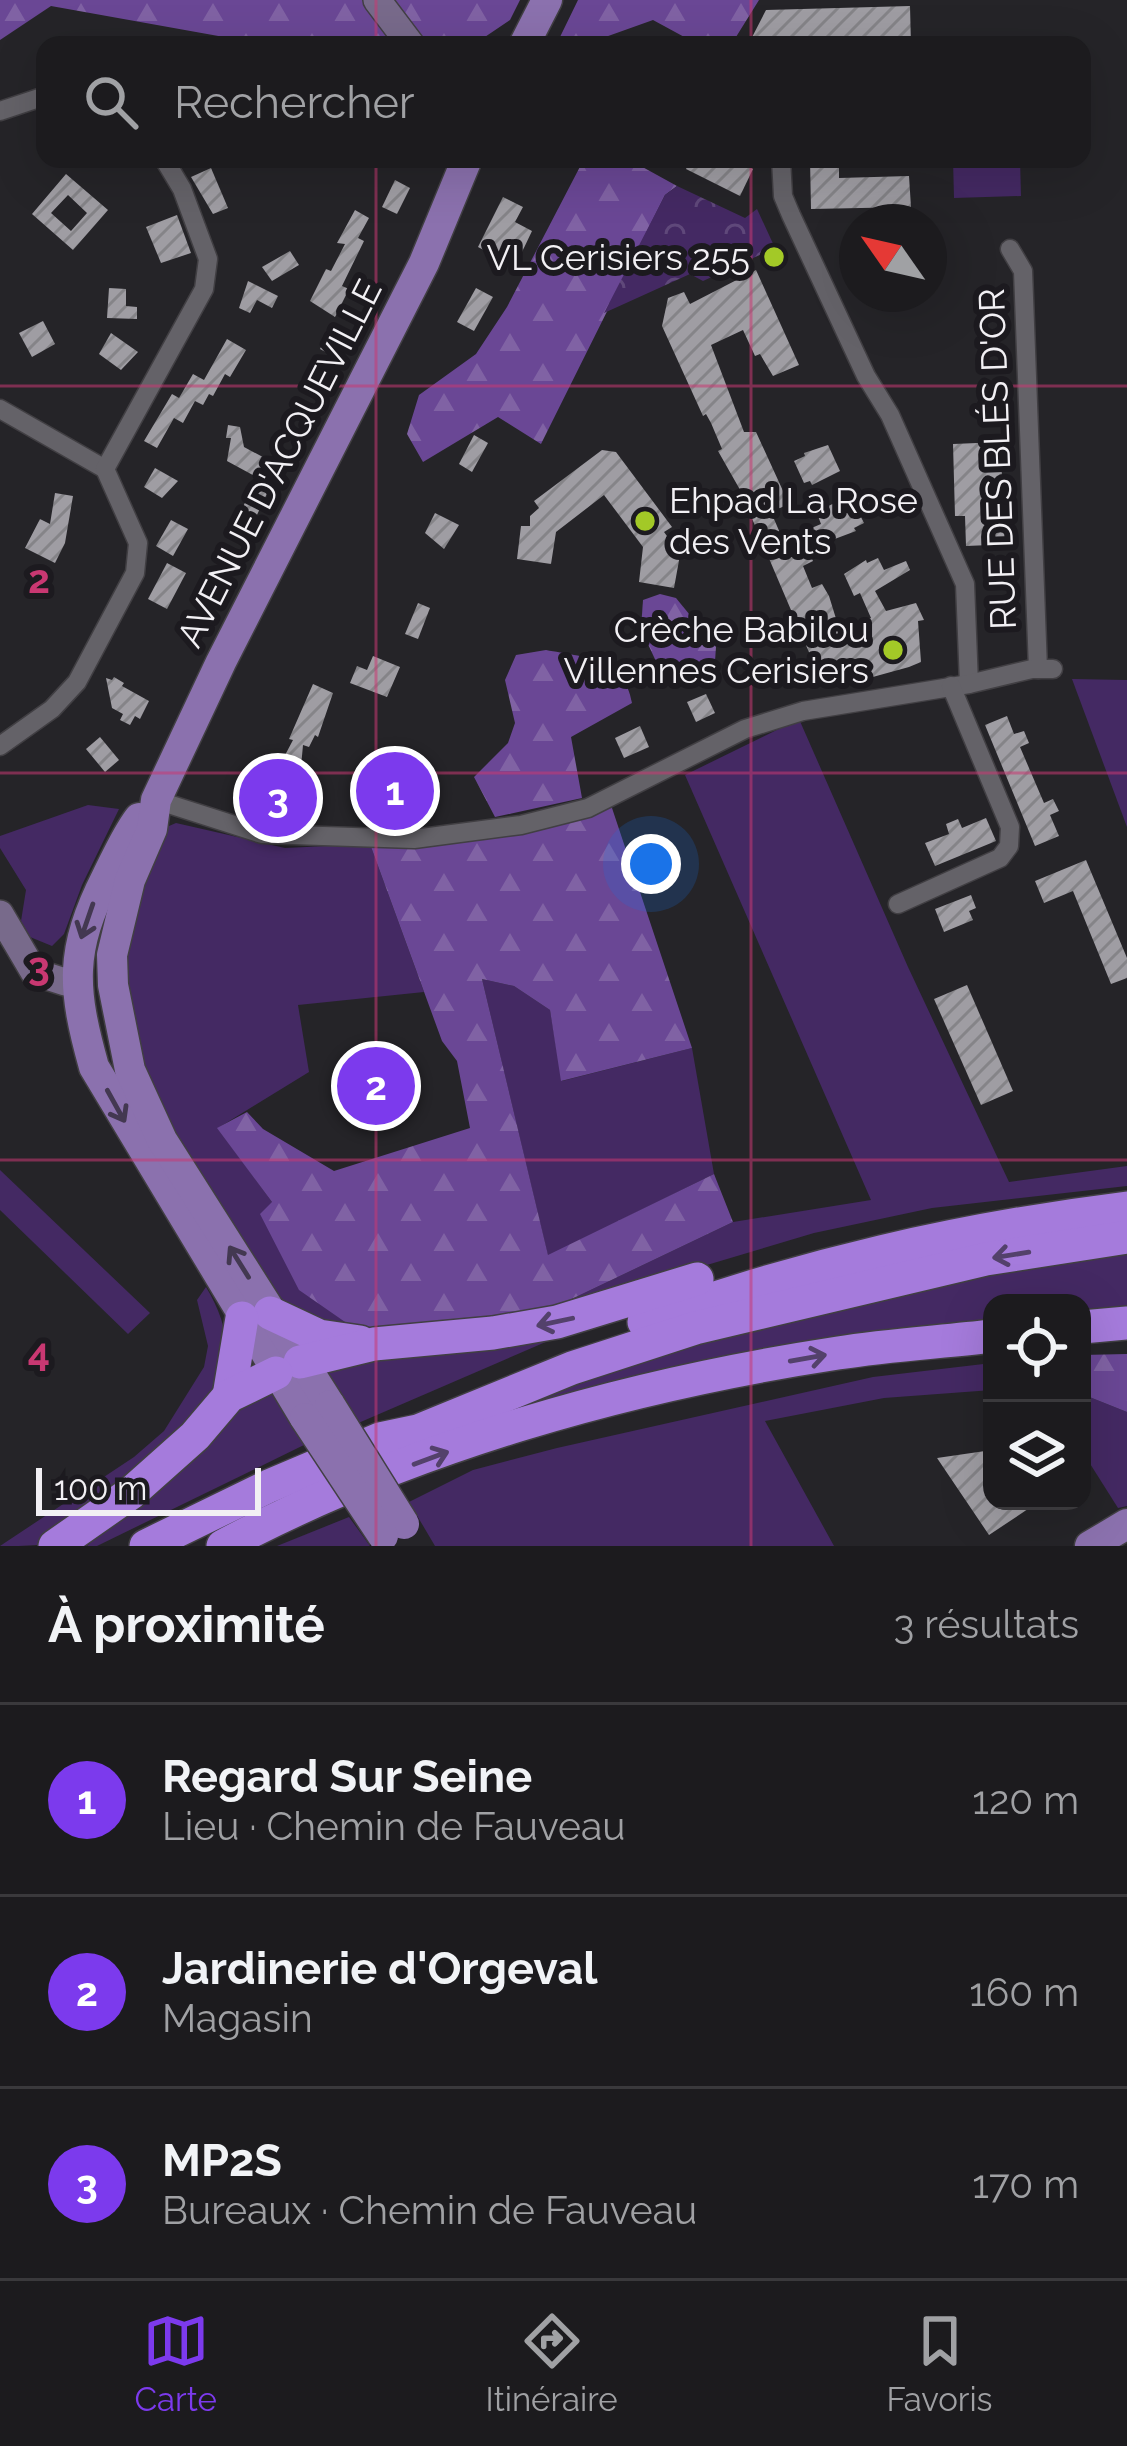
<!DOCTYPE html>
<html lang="fr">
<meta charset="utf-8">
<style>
body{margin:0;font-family:Raleway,sans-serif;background:#29282b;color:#f1f3f6}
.controls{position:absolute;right:36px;bottom:36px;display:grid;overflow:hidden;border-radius:24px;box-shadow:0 12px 48px #0002}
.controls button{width:108px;height:108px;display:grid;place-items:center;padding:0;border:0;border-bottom:3px solid #3a393c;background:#1c1b1e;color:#f1f3f6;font:60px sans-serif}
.compass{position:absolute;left:839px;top:204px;width:108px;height:108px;border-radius:50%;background:#1c1b1e;box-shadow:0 12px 48px #0002;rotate:304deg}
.scale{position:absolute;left:36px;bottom:30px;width:225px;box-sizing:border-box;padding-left:12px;border:6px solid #f2f0f4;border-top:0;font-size:33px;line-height:42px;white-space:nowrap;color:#f2f0f4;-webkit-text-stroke:9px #1c1a1f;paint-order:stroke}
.you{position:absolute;left:651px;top:864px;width:42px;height:42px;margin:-30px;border:9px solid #fff;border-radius:50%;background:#1a73e8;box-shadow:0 0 0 18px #1a73e833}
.badge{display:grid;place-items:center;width:78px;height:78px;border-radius:50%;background:#7c3aed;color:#fff;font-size:39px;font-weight:700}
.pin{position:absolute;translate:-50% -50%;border:6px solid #fff;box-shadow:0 3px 12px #0006}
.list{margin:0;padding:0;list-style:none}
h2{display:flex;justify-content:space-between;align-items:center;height:156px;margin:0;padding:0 48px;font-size:51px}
h2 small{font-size:39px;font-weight:400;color:#a0a1a4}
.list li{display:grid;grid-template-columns:78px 1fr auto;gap:36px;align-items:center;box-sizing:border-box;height:192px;padding:0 48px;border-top:3px solid #3a393c}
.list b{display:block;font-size:45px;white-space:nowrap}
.list p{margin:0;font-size:39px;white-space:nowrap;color:#a0a1a4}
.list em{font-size:39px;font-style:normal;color:#a0a1a4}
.icon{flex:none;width:66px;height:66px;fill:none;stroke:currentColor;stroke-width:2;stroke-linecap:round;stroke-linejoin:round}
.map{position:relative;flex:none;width:1127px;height:1546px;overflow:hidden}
.search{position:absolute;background:#1c1b1e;box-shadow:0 12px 48px #0002;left:36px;right:36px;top:36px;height:132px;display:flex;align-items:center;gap:30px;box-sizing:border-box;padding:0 42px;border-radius:24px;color:#a0a1a4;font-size:45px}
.sheet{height:732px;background:#1c1b1e}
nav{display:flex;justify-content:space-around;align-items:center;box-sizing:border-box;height:168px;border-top:3px solid #3a393c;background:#1c1b1e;font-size:33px;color:#a0a1a4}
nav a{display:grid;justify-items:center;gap:6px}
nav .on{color:#7c3aed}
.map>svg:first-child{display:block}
.green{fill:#442963}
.forest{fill:url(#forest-firs)}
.park{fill:url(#park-crowns)}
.building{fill:url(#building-hatch);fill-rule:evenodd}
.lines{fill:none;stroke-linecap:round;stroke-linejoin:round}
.street-casing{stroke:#413f43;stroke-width:21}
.secondary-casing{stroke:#413f43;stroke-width:30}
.primary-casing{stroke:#413f43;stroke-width:33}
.highway-casing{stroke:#413f43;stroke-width:36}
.street{stroke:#646268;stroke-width:18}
.secondary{stroke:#786a8b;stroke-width:27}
.primary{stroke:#8b71ae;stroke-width:30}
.highway{stroke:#a57bdc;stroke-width:33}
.primary-bridge-casing{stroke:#413f43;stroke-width:33;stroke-linecap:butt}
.primary-bridge{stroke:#8b71ae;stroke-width:30}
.oneway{stroke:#433851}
.oneway2{stroke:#53416b}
.grid{fill:none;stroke:#c93872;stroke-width:3;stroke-opacity:0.55}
.poi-dot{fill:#a3c927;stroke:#1c1a1f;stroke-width:4.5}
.labels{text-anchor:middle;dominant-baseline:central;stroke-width:12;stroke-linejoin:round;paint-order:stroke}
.poi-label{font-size:36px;fill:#f2f0f4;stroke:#1c1a1f;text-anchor:end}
.street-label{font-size:36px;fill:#f2f0f4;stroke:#1c1a1f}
.grid-label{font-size:39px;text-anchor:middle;font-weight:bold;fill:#c93872;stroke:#1c1a1f;stroke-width:12;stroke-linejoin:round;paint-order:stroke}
</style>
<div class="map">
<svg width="1127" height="1546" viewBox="0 0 1127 1546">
<defs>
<pattern id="forest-firs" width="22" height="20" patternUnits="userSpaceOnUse" patternTransform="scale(3)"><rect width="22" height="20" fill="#6a4795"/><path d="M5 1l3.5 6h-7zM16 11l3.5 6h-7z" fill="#8062a4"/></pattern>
<pattern id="park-crowns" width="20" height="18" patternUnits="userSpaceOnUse" patternTransform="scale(3)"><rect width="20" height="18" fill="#442963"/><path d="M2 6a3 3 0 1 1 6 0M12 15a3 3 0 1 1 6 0" fill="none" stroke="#5f487a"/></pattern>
<pattern id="building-hatch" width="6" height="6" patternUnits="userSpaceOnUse" patternTransform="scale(3)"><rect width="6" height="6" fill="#9f9da3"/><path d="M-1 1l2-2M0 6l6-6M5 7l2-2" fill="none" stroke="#858488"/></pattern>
</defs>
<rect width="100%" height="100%" fill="#252428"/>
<!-- green -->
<g class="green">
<path d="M953,159H1020L1021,196L954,198Z"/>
<path d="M1072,679L1127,680V827Z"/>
<path d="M799,719L908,967L1009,1182L1127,1166V1186L932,1208L814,1233L536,1316L733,1222L871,1200L685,775Z"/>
<path d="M88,805L119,809L82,885L64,934L52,946L30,937L21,921L26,890L0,848V836Z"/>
<path d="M176,823L285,848L370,844L424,992L298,1005L309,1072L218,1128L272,1202L348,1324L336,1333L285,1308L166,1123L136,1063L126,992V946L150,853L162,829Z"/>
<path d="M482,979L514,986L550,1010L562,1081L692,1048L714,1174L548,1256Z"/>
<path d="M0,1170L150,1313L128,1334L0,1210Z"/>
<path d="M1127,1251V1309L1082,1312V1303H992V1320L863,1334L473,1420L610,1366L942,1280Z"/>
<path d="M206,1287C225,1318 235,1355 219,1391C212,1408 57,1539 37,1545C26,1546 11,1546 0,1546L134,1457L164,1431L204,1367L208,1346L197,1300Z"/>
<path d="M592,1322L356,1424L322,1380L332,1367Z"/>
<path d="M992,1363V1390L884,1398L765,1421L834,1546H435L409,1502L473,1470L557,1448L873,1377Z"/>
<path d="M273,1387L306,1444L97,1546H87L203,1436Z"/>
<path d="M1082,1394L1127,1412V1506L1118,1508L1082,1451Z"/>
<path d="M349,1517L370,1546H277Z"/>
</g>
<!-- forest -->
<g class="forest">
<path d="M0,0H520L510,20L473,45H268L51,6L0,40Z"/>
<path d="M578,0H759L731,45H699L653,20L583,45H564L560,37Z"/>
<path d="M584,159H628L677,186L665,195L541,444L498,417L423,462L407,434L419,395L476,354L507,307Z"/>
<path d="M660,594L676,598L716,647L715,661L666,683L641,629L643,600Z"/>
<path d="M546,650C583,657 625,658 632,703L571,737L582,798L495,817L474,777L508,743L515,723L505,680L516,655Z"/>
<path d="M612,808L692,1048L561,1081L550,1010L514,986L482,979L548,1255L714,1174L733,1222L536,1316L380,1332L348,1324L299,1290L260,1214L272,1202L217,1128L247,1112L263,1129L334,1171L470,1128L457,1061L442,1041L370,844H453L581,810Z"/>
<path d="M1127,1354V1412L1082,1394V1355Z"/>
</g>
<!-- park -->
<path class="park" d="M677,186L745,218L757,209L775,248L703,281L690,274L604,313L665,195Z"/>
<!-- building -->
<g class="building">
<path d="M910,6L911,45H879V37H839L786,41L784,45H748L766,10Z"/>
<path d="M691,159H734L753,169L740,196L686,169Z"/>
<path d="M810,159H839V178L909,176L911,207L811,209Z"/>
<path d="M211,168L228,208L213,214L191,177Z"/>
<path d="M66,174L108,210L73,250L32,214ZM68,195L87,213L71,231L51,213Z"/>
<path d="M395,180L410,188L397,214L382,207Z"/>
<path d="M503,197L523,207L515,222L532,231L522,252L504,243L497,257L478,247Z"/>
<path d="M355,210L369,218L358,238L364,241L342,286L349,289L335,317L310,301L326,269L331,271L345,244L337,243Z"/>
<path d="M177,215L191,253L161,263L146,227Z"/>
<path d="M290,251L299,265L272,281L262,267Z"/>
<path d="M756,270L799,365L773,376L760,354L755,356L743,330L711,345L744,432H756L789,504L771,512L780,533L785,531L788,538L821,524L818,516L828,511L826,507L848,497L858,511L864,523L854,528L856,531L808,549L813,561L803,566L812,588L822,584L829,596L842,638L863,628L860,623L871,618L860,593L854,596L844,574L866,560L867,563L878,558L884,570L906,561L910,570L875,591L886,611L916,603L924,620L918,621L921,662L909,667L851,683L850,678L841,680L839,666L834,667L833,661L814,664L739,488L718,451L722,449L711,423L706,414L703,416L662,326L668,298L684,292L690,304Z"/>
<path d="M248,281L278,296L272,308L257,300L250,313L239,308Z"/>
<path d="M109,288L126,289V306L137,307V319L107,318Z"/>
<path d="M476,288L493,297L474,331L457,322Z"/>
<path d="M43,321L55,344L32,357L19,333Z"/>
<path d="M331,326L348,335L337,358L320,349Z"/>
<path d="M111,333L138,352L121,370L99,354Z"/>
<path d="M227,339L246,350L230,377L225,374L213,396L209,394L203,405L195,401L183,423L174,418L157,448L144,441L172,394L179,398L193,374L204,380Z"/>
<path d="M228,425L240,427L244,447L274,463L264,481L227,461L231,438H226Z"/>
<path d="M474,435L488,443L472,472L459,464Z"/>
<path d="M1001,442L1003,512H1013L1014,544L966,546L965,516H955L953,444Z"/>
<path d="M828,445L840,471L812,485L810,481L804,483L794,461L805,456L804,453Z"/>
<path d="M602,450L616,452L672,527L664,532L672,543L670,553L680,555L674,588L639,582L643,547L604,495L556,532L551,564L517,559L521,526H530V516L539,508L534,501Z"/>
<path d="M155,468L178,481L162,498L144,487Z"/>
<path d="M257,477L271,485L248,534L234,526Z"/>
<path d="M55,493L73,496L65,543L55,563L25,548L40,519L50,524Z"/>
<path d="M435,513L459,525L444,549L425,533Z"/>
<path d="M171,520L188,529L173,556L156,546Z"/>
<path d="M167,563L186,573L167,609L148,599Z"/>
<path d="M418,603L430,608L418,639L405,634Z"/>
<path d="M373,656L400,667L387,697L350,683L357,666L367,670Z"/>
<path d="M114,677L124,683L122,686L149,701L140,719L135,716L130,725L120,720L123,714L112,708L106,678L112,680Z"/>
<path d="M313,684L333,693L318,737L315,735L309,747L303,745L301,767L282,806L263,797L293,740L289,739Z"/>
<path d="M706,694L715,713L696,722L687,702Z"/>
<path d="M1007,716L1014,734L1024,731L1029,743L1020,747L1044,803L1053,799L1059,811L1050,815L1059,836L1035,846L985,725Z"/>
<path d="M640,726L649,747L624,758L615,738Z"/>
<path d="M100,737L119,760L105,772L86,749Z"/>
<path d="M384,779L410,782L406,804L380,800Z"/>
<path d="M986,818L996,841L935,866L925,843L949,834L946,824L958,819L962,828Z"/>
<path d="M1086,860L1127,958V978L1111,984L1073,891L1044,903L1035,881Z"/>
<path d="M971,895L976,908L969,911L973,920L944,932L935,909Z"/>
<path d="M967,985L1013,1091L981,1105L934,999Z"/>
<path d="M992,1450V1501H1040L989,1535L937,1458Z"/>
</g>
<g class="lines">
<!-- street casing -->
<g class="street-casing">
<g id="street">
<path d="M0,111L45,96"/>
<path d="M781,159L783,196L791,215L866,376L890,415L965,584L969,684"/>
<path d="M1010,249L1023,271L1038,669"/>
<path d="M0,409L105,469"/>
<path d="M0,746L52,709L77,682L135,573L138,543L105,469L204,289L208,259L182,189L164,159"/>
<path d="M156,800L262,834L414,839L521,825L588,808L745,729L803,711L969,684L1032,669H1053"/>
<path d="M898,904L1000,858L1009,846L1010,827L951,686"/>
</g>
</g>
<!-- secondary casing -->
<g class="secondary-casing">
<g id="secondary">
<path d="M377,0L411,45"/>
<path d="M0,914L34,972L65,982L77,975"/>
</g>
</g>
<!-- primary casing -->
<g class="primary-casing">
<g id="primary">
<path d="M524,45L547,0"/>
<path d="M139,818C126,835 117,856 107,876C69,951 72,988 94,1067L305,1418"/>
<path d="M330,1405L162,1140L130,1070L113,985L112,955L130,880L152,829L156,800L221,662L424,263L467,159"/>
<path d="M1090,1546L1127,1524"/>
</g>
</g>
<!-- highway casing -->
<g class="highway-casing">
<g id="highway">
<path d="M270,1313L319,1336L360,1342"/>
<path d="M644,1322C804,1265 959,1229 1127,1208"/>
<path d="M1082,1327L1127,1323"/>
<path d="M300,1362L374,1344L493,1333L557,1322L697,1279"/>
<path d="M229,1396L242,1318"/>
<path d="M55,1546L131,1493L195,1436L229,1396L276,1373"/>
<path d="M146,1546L269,1486L380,1439L418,1431L572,1368L695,1328L986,1259L1127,1237"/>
<path d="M223,1546C411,1446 628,1385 838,1353C889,1345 941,1342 992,1336"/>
</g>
</g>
<!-- street -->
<use href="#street" class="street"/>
<!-- secondary -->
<use href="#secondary" class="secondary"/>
<!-- primary -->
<use href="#primary" class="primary"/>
<!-- highway -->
<use href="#highway" class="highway"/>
<!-- primary-bridge casing -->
<g class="primary-bridge-casing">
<g id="primary-bridge">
<path d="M330,1405L404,1524"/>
<path d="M305,1418L383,1536"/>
</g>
</g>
<!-- primary-bridge -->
<use href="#primary-bridge" class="primary-bridge"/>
</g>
<!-- one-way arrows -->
<defs><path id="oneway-shaft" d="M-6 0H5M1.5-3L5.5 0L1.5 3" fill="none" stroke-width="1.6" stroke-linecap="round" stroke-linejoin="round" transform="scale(3)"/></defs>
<g class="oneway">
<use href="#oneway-shaft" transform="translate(87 921) rotate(109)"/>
<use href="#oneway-shaft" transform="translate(116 1106) rotate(61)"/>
<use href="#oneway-shaft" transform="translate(239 1262) rotate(-122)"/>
</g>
<g class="oneway2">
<use href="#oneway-shaft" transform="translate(1011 1255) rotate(171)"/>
<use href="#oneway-shaft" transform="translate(555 1322) rotate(168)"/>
<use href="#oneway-shaft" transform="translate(808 1358) rotate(-10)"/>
<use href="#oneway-shaft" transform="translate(431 1458) rotate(-20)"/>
</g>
<!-- grid -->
<path class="grid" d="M376,0V45M751,0V45M376,159V1546M751,159V1546M0,386H1127M0,773H1127M0,1160H1127"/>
<!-- markers -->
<g class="poi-dot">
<circle cx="774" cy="257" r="12"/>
<circle cx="645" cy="521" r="12"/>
<circle cx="893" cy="650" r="12"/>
</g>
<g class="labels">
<!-- poi labels -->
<g class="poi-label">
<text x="750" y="257">VL Cerisiers 255</text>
<text x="669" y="500" text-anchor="start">Ehpad La Rose<tspan x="669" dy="41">des Vents</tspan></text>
<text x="869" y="629">Crèche Babilou<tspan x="869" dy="41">Villennes Cerisiers</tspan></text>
</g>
<!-- street labels -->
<g class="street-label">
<text transform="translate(997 459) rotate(-92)">RUE DES BLÉS D'OR</text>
<text transform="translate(279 463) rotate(-63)">AVENUE D'ACQUEVILLE</text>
</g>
</g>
<g class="grid-label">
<text x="39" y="593">2</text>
<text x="39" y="980">3</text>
<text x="39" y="1366">4</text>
</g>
</svg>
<div class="controls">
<button><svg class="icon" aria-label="locate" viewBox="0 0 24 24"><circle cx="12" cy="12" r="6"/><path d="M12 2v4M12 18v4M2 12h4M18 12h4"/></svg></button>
<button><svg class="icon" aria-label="layers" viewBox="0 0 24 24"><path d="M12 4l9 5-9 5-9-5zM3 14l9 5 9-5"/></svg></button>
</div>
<svg class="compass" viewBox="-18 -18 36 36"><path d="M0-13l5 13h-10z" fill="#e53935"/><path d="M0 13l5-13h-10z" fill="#a0a1a4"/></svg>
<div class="scale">100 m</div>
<div class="you"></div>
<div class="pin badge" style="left:395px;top:791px">1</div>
<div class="pin badge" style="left:376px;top:1086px">2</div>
<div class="pin badge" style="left:278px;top:798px">3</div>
<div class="search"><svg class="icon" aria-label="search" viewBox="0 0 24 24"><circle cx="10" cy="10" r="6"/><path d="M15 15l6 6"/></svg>Rechercher</div>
</div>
<section class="sheet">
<h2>À proximité<small>3 résultats</small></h2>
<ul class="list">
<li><span class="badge">1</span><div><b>Regard Sur Seine</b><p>Lieu · Chemin de Fauveau</p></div><em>120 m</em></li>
<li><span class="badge">2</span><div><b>Jardinerie d'Orgeval</b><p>Magasin</p></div><em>160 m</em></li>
<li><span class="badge">3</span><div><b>MP2S</b><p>Bureaux · Chemin de Fauveau</p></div><em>170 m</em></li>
</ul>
</section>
<nav>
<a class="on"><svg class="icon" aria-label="map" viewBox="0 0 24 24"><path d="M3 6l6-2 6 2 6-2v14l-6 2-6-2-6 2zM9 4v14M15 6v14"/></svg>Carte</a>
<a><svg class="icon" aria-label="directions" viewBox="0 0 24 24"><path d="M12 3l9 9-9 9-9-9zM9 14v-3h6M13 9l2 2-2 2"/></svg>Itinéraire</a>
<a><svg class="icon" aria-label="saved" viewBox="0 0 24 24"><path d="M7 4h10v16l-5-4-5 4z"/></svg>Favoris</a>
</nav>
